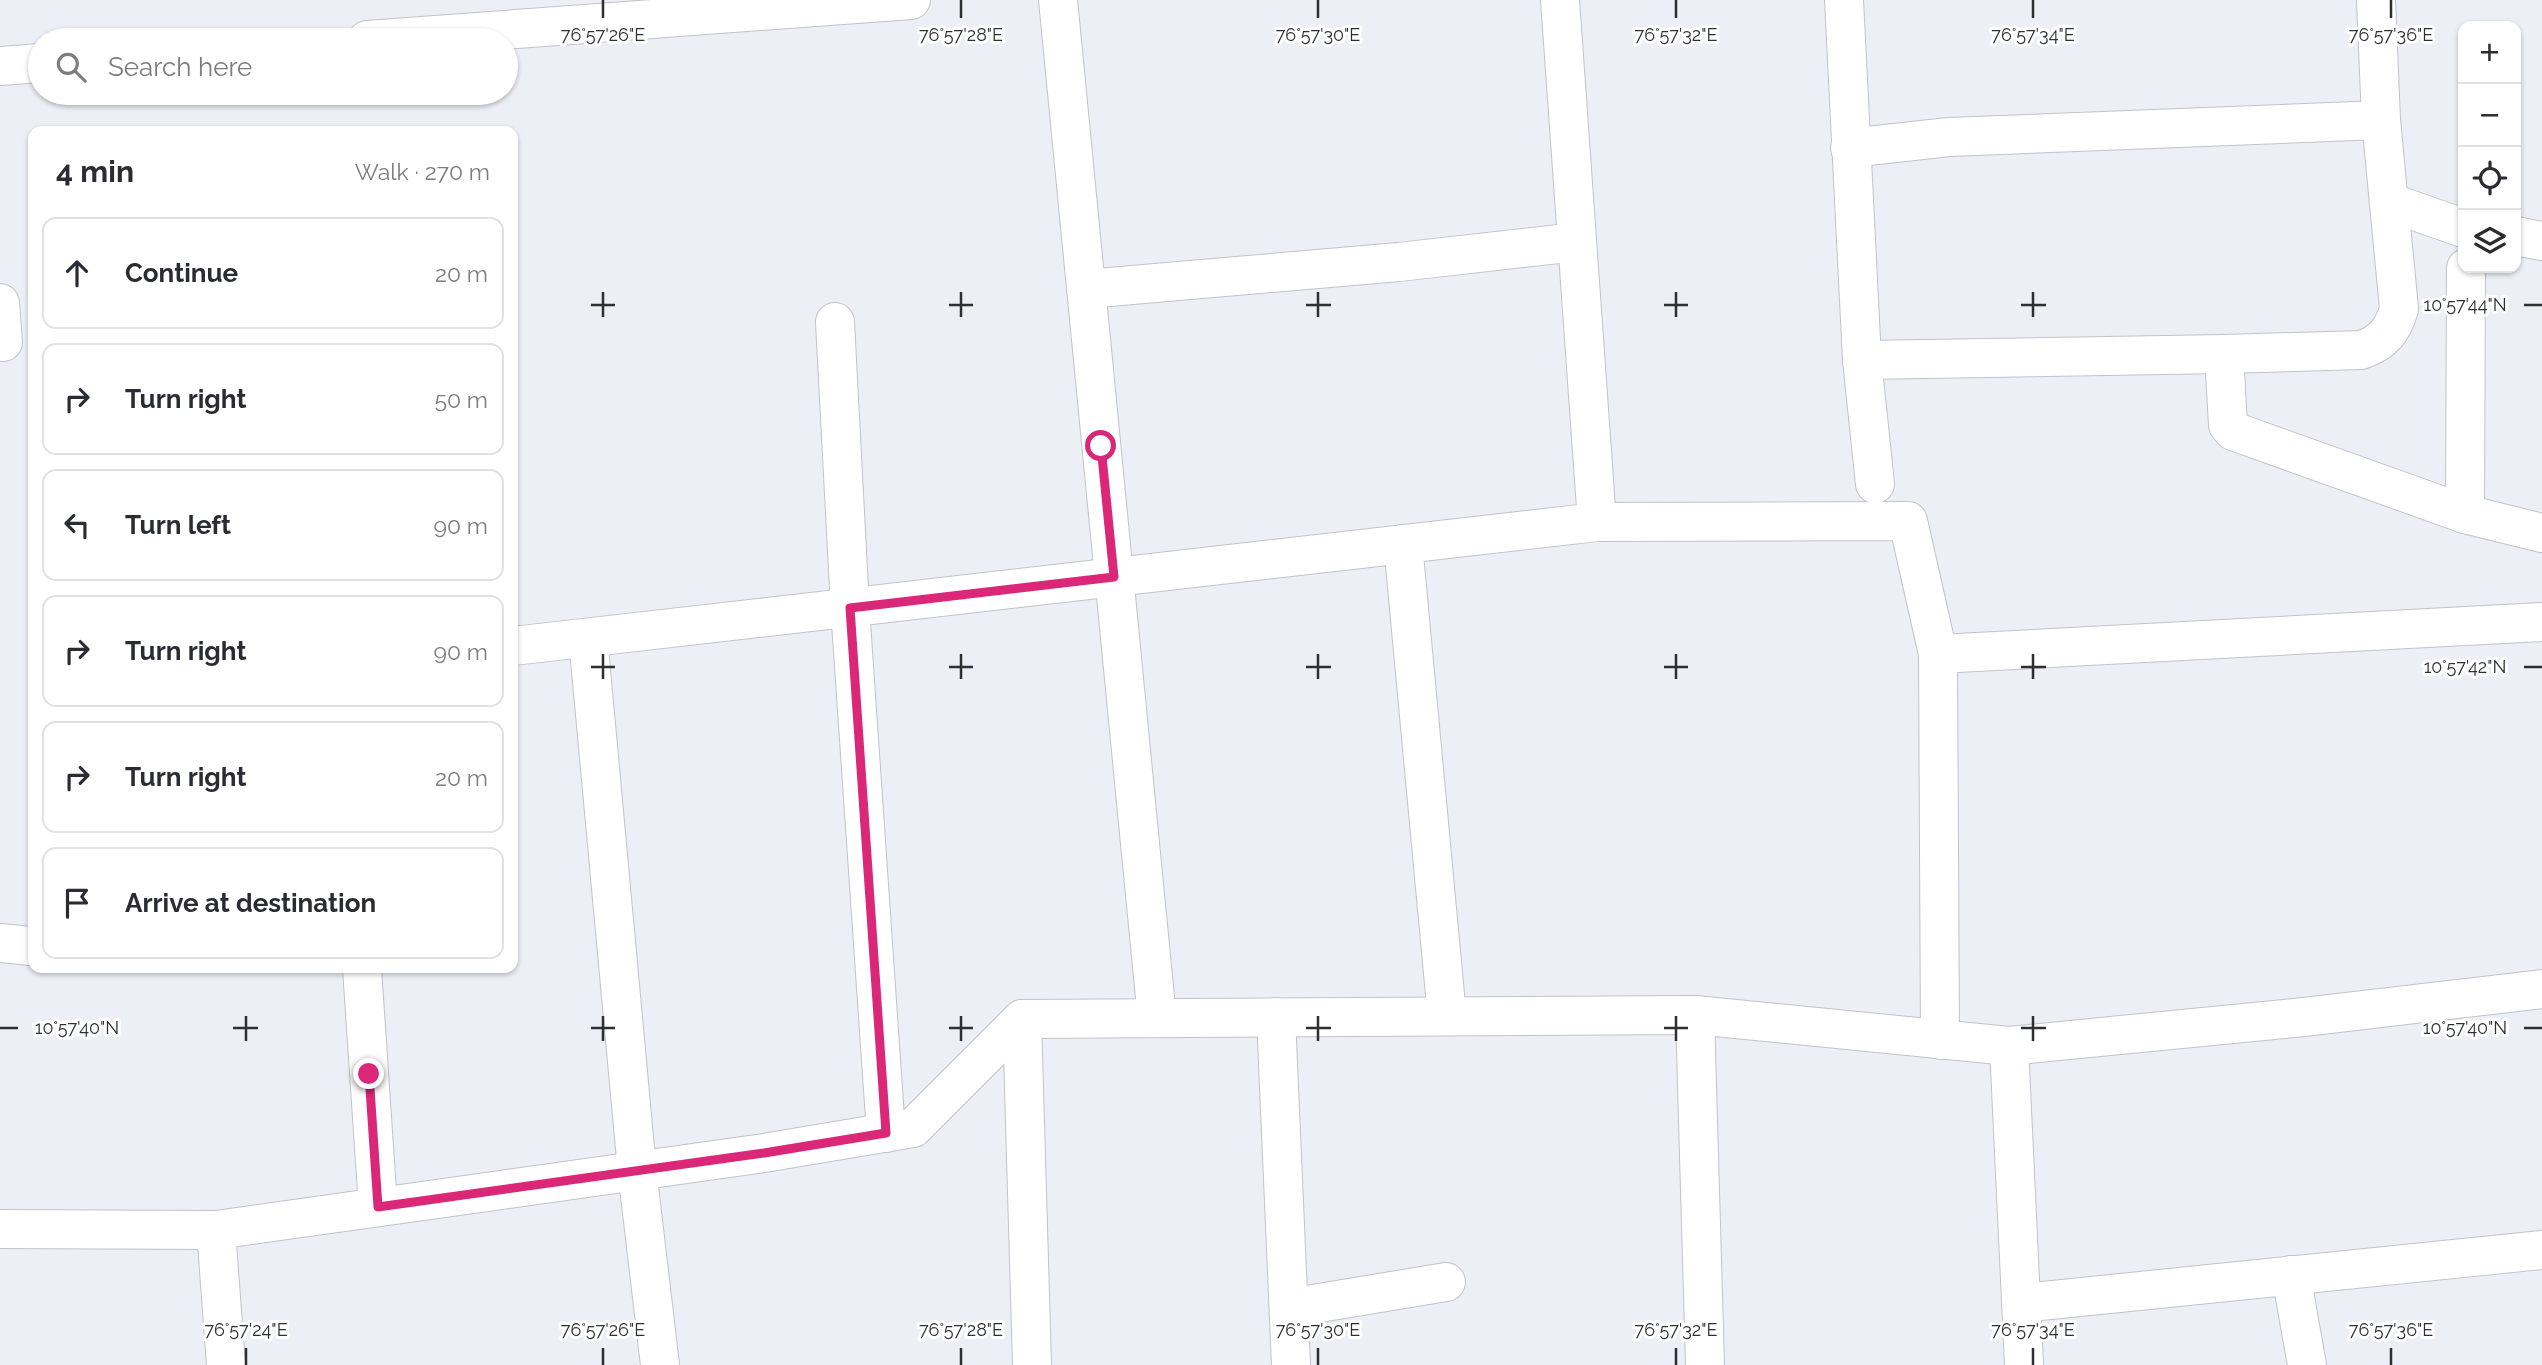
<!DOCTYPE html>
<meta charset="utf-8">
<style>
body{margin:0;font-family:Raleway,sans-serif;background:#f7f7f7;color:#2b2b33}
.controls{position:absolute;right:21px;top:21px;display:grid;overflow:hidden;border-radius:14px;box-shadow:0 2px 5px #0004}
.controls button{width:63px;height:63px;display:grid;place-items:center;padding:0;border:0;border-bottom:2px solid #e1e1e2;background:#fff;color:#2b2b33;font:35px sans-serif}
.stop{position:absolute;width:21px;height:21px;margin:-16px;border:5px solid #db2777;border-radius:50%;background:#fff}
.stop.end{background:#db2777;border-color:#fff;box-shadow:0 2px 7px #0008}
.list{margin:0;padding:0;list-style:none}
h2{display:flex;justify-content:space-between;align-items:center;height:91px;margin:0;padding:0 28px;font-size:30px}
h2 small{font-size:23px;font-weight:400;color:#7c7c81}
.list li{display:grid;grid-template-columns:46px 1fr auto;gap:21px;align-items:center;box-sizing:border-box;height:112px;margin:0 14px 14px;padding:0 14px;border:2px solid #e1e1e2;border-radius:14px}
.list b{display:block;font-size:26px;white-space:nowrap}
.list em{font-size:23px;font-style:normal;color:#7c7c81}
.icon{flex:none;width:38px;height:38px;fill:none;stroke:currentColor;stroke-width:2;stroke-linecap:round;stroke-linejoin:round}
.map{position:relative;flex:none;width:2542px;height:1365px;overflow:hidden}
.search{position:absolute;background:#fff;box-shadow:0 2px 5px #0004;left:28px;top:28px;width:490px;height:77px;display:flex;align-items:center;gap:18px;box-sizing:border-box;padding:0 24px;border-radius:38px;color:#7c7c81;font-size:26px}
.panel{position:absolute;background:#fff;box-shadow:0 2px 5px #0004;left:28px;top:126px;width:490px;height:847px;border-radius:14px}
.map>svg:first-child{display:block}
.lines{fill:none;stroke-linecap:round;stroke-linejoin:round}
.minor-casing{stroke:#c1c3c9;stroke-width:40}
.minor{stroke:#fff;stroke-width:38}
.route{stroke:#db2777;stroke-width:9}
.ticks{fill:none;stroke:#2e2f31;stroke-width:2.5}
.ticks-label{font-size:18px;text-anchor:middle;fill:#2e2f31;stroke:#fff;stroke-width:6;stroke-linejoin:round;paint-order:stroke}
</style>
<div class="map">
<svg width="2542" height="1365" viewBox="0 0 2542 1365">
<rect width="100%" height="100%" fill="#edeff6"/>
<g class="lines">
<!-- minor casing -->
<g class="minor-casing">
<g id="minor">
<path d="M1058,0L1157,1018"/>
<path d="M1844,0L1862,360L2224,354L2361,350C2383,343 2393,330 2399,309L2381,120L2376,0"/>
<path d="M367,40L911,0"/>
<path d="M0,66L40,63"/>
<path d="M1850,148L1949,137L2381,120"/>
<path d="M2389,202L2463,228"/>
<path d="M2516,236L2542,241"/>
<path d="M1086,289L1399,262L1577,242"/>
<path d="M0,303L3,342"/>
<path d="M835,322L850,608L886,1133"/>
<path d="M2224,354L2228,425L2233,431L2465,514L2466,268"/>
<path d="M1862,360L1875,484"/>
<path d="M2465,514L2542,533"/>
<path d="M1597,522L1908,521L1938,654"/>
<path d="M1403,544L1447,1016"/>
<path d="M588,638L637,1170L660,1365"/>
<path d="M513,646L1597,522L1560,0"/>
<path d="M0,943L30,946"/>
<path d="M362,968L378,1207"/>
<path d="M1695,1015L1705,1365"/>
<path d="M1276,1017L1291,1365"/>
<path d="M1022,1019L1032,1365"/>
<path d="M1940,1040L1938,654L2542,622"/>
<path d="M2009,1046L2304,1017L2542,989"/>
<path d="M0,1229L216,1230L764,1153L913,1128L1022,1019L1695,1015L2009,1046L2024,1365"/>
<path d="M216,1230L226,1365"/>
<path d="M2291,1275L2307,1365"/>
<path d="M2022,1303L2542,1250"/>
<path d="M1289,1308L1446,1282"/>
</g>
</g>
<!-- minor -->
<use href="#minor" class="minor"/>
</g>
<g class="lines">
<!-- route -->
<path class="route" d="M369,1074L378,1207L764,1153L886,1133L850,608L1114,577L1101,446"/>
</g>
<!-- ticks -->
<path class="ticks" d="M603,0V18M961,0V18M1318,0V18M1676,0V18M2033,0V18M2391,0V18M603,292V317M961,292V317M1318,292V317M1676,292V317M2033,292V317M591,305H615M949,305H973M1306,305H1331M1664,305H1688M2021,305H2046M2524,305H2542M603,654V679M961,654V679M1318,654V679M1676,654V679M2033,654V679M591,667H615M949,667H973M1306,667H1331M1664,667H1688M2021,667H2046M2524,667H2542M246,1016V1041M603,1016V1041M961,1016V1041M1318,1016V1041M1676,1016V1041M2033,1016V1041M0,1028H18M233,1028H258M591,1028H615M949,1028H973M1306,1028H1331M1664,1028H1688M2021,1028H2046M2524,1028H2542M246,1348V1365M603,1348V1365M961,1348V1365M1318,1348V1365M1676,1348V1365M2033,1348V1365M2391,1348V1365"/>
<g class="ticks-label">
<text x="603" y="41">76°57'26"E</text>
<text x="961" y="41">76°57'28"E</text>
<text x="1318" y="41">76°57'30"E</text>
<text x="1676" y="41">76°57'32"E</text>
<text x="2033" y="41">76°57'34"E</text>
<text x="2391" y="41">76°57'36"E</text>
<text x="2465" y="311">10°57'44"N</text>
<text x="2465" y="673">10°57'42"N</text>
<text x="77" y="1034">10°57'40"N</text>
<text x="2465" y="1034">10°57'40"N</text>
<text x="246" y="1336">76°57'24"E</text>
<text x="603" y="1336">76°57'26"E</text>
<text x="961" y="1336">76°57'28"E</text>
<text x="1318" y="1336">76°57'30"E</text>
<text x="1676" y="1336">76°57'32"E</text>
<text x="2033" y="1336">76°57'34"E</text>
<text x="2391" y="1336">76°57'36"E</text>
</g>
</svg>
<div class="controls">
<button>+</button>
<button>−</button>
<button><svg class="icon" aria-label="locate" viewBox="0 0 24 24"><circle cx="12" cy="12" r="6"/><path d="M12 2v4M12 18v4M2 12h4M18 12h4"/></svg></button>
<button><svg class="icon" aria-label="layers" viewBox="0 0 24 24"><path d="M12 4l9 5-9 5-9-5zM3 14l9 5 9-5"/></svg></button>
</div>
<div class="stop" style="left:1101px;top:446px"></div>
<div class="stop end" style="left:369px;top:1074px"></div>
<div class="search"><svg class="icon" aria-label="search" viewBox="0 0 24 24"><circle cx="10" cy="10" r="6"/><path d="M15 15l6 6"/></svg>Search here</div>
<section class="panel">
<h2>4 min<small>Walk · 270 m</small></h2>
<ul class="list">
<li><svg class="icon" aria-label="ahead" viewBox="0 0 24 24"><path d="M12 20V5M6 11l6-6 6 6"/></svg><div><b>Continue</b></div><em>20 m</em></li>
<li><svg class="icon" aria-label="right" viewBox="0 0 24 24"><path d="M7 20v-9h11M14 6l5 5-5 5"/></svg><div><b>Turn right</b></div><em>50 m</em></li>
<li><svg class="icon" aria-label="left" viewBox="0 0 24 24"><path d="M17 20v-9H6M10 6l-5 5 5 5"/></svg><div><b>Turn left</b></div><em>90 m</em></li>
<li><svg class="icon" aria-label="right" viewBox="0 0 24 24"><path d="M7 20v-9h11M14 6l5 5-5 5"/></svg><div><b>Turn right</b></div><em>90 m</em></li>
<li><svg class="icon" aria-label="right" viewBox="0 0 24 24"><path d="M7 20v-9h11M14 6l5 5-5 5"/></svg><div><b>Turn right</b></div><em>20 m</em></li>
<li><svg class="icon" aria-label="arrive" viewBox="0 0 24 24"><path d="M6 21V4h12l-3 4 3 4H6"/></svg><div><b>Arrive at destination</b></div></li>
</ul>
</section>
</div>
